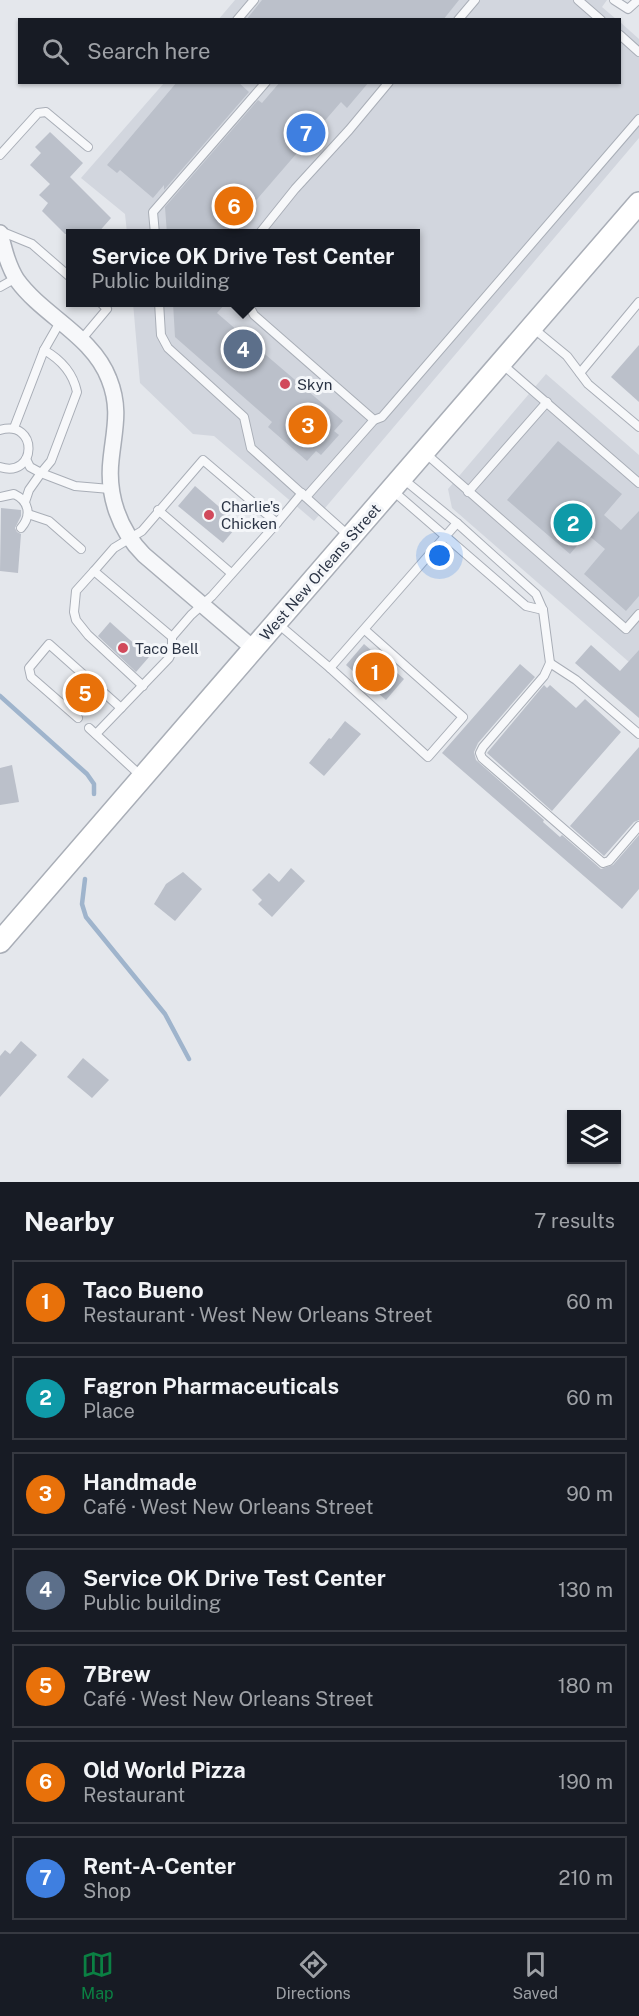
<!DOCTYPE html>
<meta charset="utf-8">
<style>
body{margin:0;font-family:"Public Sans",sans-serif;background:#20242c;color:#f1f3f6}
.controls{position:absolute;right:18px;bottom:18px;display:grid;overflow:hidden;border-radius:0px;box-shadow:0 2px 4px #0004}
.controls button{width:54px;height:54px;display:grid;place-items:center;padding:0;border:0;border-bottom:2px solid #363941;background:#171b24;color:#f1f3f6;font:30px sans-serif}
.you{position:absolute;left:440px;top:556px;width:21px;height:21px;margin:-15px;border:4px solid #fff;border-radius:50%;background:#1a73e8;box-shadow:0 0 0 9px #1a73e833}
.badge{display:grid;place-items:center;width:39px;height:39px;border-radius:50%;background:#0b8043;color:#fff;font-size:20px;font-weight:700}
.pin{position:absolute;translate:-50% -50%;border:3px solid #fff;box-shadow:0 2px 6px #0006}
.popup{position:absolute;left:66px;top:229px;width:354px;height:78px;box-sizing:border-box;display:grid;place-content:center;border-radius:0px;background:#171b24;filter:drop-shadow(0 2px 4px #0005);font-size:20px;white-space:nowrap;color:#9ea1a6}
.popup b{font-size:22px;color:#f1f3f6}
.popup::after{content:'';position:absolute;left:50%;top:100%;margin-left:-12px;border:12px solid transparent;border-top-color:#171b24}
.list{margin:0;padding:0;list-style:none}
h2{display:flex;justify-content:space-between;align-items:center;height:78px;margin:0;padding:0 24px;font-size:26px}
h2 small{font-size:20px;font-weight:400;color:#9ea1a6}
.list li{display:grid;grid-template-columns:39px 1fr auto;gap:18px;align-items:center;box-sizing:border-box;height:84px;margin:0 12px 12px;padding:0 12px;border:2px solid #363941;border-radius:0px}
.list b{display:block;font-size:22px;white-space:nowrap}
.list p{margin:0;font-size:20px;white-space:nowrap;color:#9ea1a6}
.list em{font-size:20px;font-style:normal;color:#9ea1a6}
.icon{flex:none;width:33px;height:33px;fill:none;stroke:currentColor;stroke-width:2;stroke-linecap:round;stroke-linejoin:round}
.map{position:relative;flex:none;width:639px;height:1182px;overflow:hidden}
.search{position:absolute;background:#171b24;box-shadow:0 2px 4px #0004;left:18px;right:18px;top:18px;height:66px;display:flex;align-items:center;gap:15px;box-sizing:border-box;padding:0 21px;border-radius:0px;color:#9ea1a6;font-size:22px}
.sheet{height:750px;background:#171b24}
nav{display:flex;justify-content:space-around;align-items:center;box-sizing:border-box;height:84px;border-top:2px solid #363941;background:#171b24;font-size:16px;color:#9ea1a6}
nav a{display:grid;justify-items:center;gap:3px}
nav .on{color:#0b8043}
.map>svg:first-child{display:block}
.built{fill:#d2d6de}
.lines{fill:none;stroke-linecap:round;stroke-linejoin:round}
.stream{stroke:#9fb4cc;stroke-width:4.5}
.building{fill:#bbc0ca}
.service-casing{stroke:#a9aeb7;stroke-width:10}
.minor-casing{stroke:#a9aeb7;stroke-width:18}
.secondary-casing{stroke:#a9aeb7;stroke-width:24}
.service{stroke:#f7f8fa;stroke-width:8}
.minor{stroke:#f7f8fa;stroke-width:15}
.secondary{stroke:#fff;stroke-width:21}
.poi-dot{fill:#d1495b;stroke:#f4f6f9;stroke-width:2}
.labels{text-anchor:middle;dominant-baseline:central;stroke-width:6;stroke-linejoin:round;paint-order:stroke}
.poi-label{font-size:15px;fill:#2b3445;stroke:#f4f6f9;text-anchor:start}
.street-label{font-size:15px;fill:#2b3445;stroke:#f4f6f9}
</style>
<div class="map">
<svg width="639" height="1182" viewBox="0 0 639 1182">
<rect width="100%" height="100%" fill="#e4e7ec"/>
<!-- built -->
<g class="built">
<path d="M235,0H607L602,7L616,19L218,20Z"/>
<path d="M620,22L639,39V138L314,521L214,436L193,434L140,383L133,303L416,302V234L127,233L125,214L81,178L164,83L620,82Z"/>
<path d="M546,374L639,455V651L629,662L452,508L448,489Z"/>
</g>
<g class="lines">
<!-- stream -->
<g class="stream">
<path d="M0,696L87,774L94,784V794"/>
<path d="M85,879L82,904L86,917L165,1014L189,1059"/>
</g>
</g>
<!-- building -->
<g class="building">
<path d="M262,0H459L443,20H246Z"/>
<path d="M177,82H238L249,92L164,190V185L153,198L120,170L117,173L107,165Z"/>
<path d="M280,82H369L347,108L341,102L227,234H167L165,207L258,100L262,103Z"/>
<path d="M50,132L83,163L70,177L111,218L97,234H65L42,211L48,203L39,195L50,184L30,165L41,153L35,147Z"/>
<path d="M173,303H226L217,313L343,421L334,431L339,435L321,455L316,451L307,461L268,427L272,422L175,337Z"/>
<path d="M639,345V402L611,377Z"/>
<path d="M558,441L622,494L604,515L621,530L639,511V596L626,611L584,574L605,549L587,534L570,554L507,500Z"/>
<path d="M195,486L239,524L223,543L178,506Z"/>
<path d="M1,508L21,510V516L15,528L17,532L21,534L18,573L0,571Z"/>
<path d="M110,622L149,657L136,672L98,636Z"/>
<path d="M364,644L404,679L386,700L346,665Z"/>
<path d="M591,645L620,671L639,650V718L575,663Z"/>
<path d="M520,664L535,677L478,743L474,752L476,760L544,820L543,822L560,837L562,835L601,869L613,865L639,835V889L622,909L442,753Z"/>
<path d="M544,685L547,688L550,685L576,708L585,699L621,732L552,811L487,753Z"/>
<path d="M345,721L361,734L324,776L309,763L329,738L331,739Z"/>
<path d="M639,747V820L634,822L604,856L570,826Z"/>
<path d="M12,765L19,802L0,805V768Z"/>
<path d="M291,868L305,881L272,917L258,904L262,900L252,890L269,873L279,882Z"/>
<path d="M183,872L202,889L175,921L154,904L166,884Z"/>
<path d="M21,1041L37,1055L0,1097V1056L5,1050L10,1054Z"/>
<path d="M83,1058L109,1080L92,1098L67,1077Z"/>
</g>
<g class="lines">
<!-- service casing -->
<g class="service-casing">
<g id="service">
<path d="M578,0L601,20"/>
<path d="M614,0L628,9L638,0"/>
<path d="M237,20L254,0"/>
<path d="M458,20L475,0"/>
<path d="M620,35L639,52"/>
<path d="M0,155L38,113L46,112L88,147"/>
<path d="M0,231L32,244L70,277"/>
<path d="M155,234L153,212L266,82"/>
<path d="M259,234L295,189L349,130L389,82"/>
<path d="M0,287L16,278"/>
<path d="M159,302L161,335L168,348L244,417L251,448L349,536"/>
<path d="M247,302L254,315L374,420L382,417L639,119"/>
<path d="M533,328L567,356L588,384L639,427"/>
<path d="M81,340L107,309L100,302"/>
<path d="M44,350C60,359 73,373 77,392L51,461L41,473L75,486L110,489"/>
<path d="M502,364L639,483"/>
<path d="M580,373L639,302"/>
<path d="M14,428L44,350L60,322"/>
<path d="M0,430C39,419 37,479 0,467"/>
<path d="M424,452L626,629L639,614"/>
<path d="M203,460L277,523L212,596L191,615L172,637L94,571L114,548L142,531Z"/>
<path d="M402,478L457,523L536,594L543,610L550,663L544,676L483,747L480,753L482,758L603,863L609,861L639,826"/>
<path d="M392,490L526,606L543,610"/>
<path d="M468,492L547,402"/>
<path d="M0,497L14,494C29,501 32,515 21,528"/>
<path d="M306,497L374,420"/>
<path d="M25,502L29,490L41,473L30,467L26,459"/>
<path d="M158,510L231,573"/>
<path d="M28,514L49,521L81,549"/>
<path d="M277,523L302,493"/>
<path d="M94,571L76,591L74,612L76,620L88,635L143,686"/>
<path d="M277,623L330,668L428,757L463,717L365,630"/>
<path d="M550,663L576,680L639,734"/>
<path d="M330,668L457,523"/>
<path d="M121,708L169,658L172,651V637"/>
<path d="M78,718L31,677L29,668L49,644L121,708L96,734"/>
<path d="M89,728L141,776"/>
</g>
</g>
<!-- minor casing -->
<g class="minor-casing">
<path id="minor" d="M0,233C4,249 8,266 17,280C43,316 93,336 109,379C121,409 114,430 111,460C107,495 119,530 144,555L254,649"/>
</g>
<!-- secondary casing -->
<g class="secondary-casing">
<path id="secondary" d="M0,942L639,203"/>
</g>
<!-- service -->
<use href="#service" class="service"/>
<!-- minor -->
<use href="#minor" class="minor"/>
<!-- secondary -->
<use href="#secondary" class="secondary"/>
</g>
<!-- markers -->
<g class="poi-dot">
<circle cx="285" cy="384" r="6"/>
<circle cx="209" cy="515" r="6"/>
<circle cx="123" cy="648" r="6"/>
</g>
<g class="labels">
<!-- poi labels -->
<g class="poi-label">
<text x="297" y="384">Skyn</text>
<text x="221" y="506">Charlie's<tspan x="221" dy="17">Chicken</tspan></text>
<text x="135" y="648">Taco Bell</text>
</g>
<!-- street labels -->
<g class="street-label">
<text transform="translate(320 572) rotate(-49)">West New Orleans Street</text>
</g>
</g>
</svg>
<div class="controls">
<button><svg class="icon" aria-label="layers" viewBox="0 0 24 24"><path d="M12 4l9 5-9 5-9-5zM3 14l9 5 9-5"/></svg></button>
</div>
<div class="you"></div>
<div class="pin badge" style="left:375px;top:672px;background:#e8710a">1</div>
<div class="pin badge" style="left:573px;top:523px;background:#0f9aa8">2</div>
<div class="pin badge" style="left:308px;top:425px;background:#e8710a">3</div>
<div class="pin badge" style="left:243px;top:349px;background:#5c6f8a">4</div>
<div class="popup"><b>Service OK Drive Test Center</b>Public building</div>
<div class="pin badge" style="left:85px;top:693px;background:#e8710a">5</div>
<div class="pin badge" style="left:234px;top:206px;background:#e8710a">6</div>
<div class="pin badge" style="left:306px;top:133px;background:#3f7fe0">7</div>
<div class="search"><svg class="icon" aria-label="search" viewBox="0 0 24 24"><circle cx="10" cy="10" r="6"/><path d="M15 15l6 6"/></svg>Search here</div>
</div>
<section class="sheet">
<h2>Nearby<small>7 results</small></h2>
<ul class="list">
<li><span class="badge" style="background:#e8710a">1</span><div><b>Taco Bueno</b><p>Restaurant · West New Orleans Street</p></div><em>60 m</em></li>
<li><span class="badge" style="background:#0f9aa8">2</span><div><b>Fagron Pharmaceuticals</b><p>Place</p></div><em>60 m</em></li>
<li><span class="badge" style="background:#e8710a">3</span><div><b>Handmade</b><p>Café · West New Orleans Street</p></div><em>90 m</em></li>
<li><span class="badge" style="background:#5c6f8a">4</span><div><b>Service OK Drive Test Center</b><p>Public building</p></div><em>130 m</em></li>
<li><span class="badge" style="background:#e8710a">5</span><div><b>7Brew</b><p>Café · West New Orleans Street</p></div><em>180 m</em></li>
<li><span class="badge" style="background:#e8710a">6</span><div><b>Old World Pizza</b><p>Restaurant</p></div><em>190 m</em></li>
<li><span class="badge" style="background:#3f7fe0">7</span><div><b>Rent-A-Center</b><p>Shop</p></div><em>210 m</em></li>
</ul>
</section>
<nav>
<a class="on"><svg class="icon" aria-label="map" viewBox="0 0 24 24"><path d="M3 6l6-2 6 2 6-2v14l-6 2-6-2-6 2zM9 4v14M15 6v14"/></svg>Map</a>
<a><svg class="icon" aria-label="directions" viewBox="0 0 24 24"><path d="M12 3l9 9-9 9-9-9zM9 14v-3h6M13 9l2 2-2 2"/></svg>Directions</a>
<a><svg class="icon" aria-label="saved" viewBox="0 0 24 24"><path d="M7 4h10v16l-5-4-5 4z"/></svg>Saved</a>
</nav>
